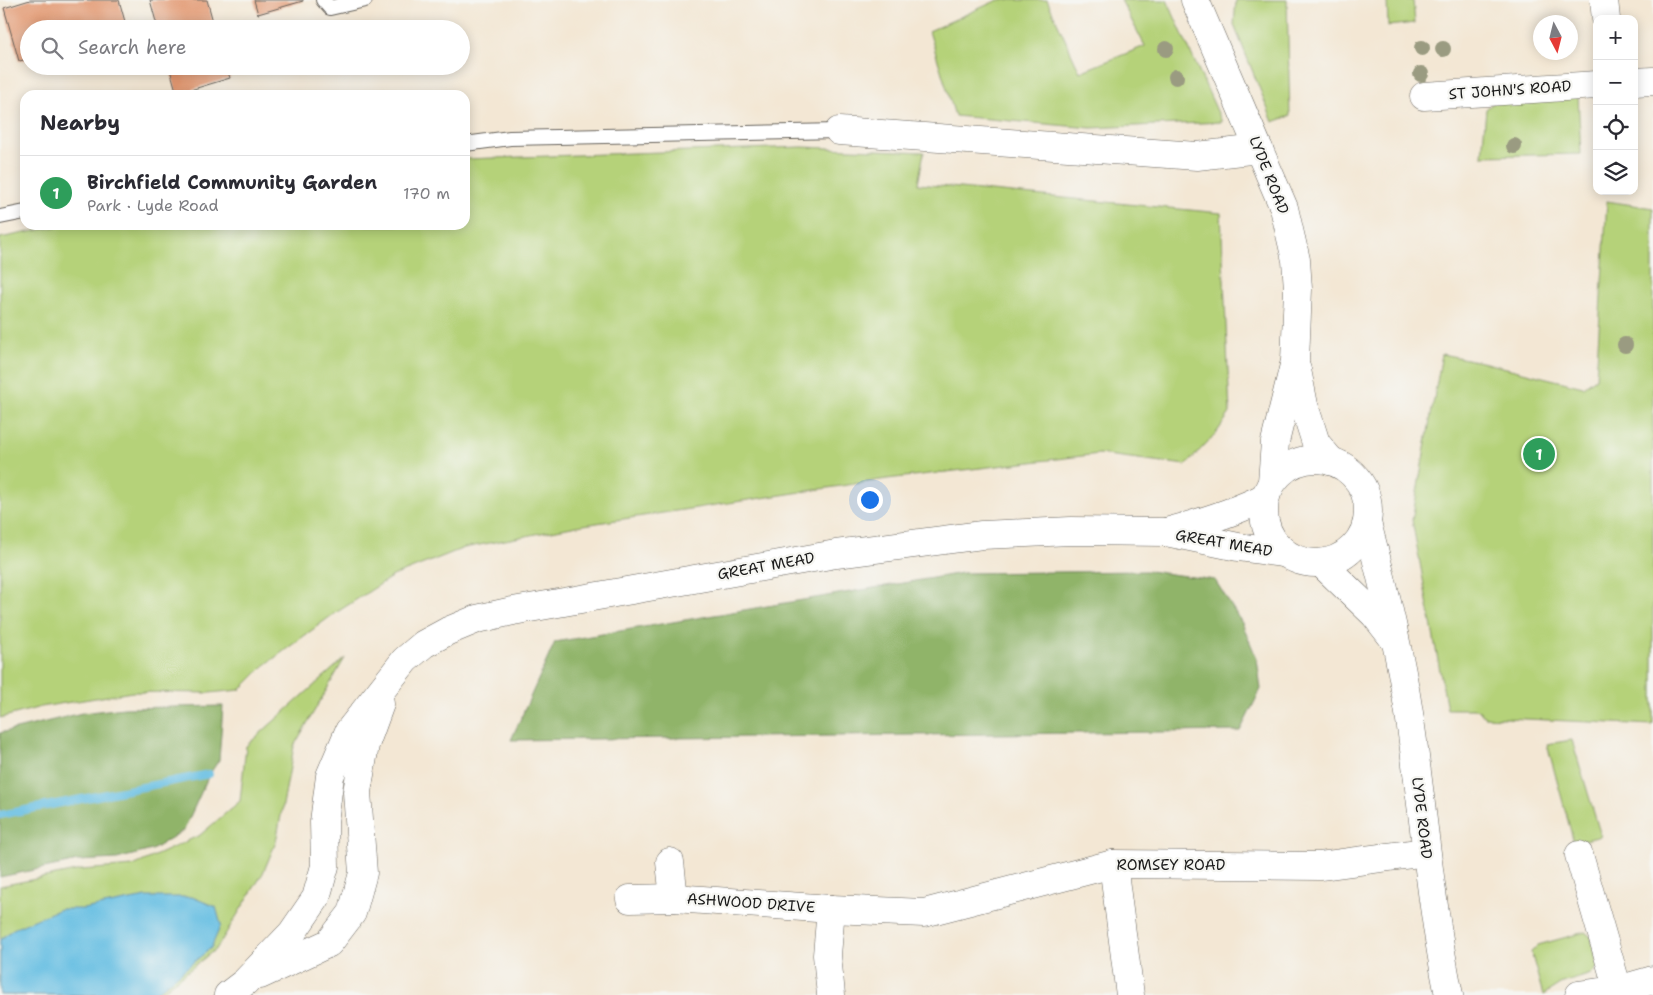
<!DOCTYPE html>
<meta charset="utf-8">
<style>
body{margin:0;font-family:"Shantell Sans",sans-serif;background:#f7f7f7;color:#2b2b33}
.controls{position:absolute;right:15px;top:15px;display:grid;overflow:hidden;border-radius:10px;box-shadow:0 2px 12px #0003}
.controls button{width:45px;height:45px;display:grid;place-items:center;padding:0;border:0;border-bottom:1px solid #e1e1e2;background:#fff;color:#2b2b33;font:25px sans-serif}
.compass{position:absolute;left:1533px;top:15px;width:45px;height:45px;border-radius:50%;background:#fff;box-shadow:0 2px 12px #0003;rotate:173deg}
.you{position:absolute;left:869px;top:499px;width:18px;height:18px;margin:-12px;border:4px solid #fff;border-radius:50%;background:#1a73e8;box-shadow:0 0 0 8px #1a73e833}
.badge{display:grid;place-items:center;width:32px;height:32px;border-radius:50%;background:#7c3aed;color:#fff;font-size:16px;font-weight:700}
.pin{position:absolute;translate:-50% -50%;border:2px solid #fff;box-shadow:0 1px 5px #0006}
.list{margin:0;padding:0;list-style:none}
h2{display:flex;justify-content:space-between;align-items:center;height:65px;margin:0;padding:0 20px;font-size:21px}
h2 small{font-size:16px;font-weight:400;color:#7c7c81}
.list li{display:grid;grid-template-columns:32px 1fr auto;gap:15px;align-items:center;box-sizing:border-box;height:75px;padding:0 20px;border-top:1px solid #e1e1e2}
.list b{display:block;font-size:19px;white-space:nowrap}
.list p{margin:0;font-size:16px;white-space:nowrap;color:#7c7c81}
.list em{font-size:16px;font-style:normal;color:#7c7c81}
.icon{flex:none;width:28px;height:28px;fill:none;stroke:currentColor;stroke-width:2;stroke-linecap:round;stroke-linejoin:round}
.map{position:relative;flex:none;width:1653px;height:995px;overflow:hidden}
.search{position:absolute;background:#fff;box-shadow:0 2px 12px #0003;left:20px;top:20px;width:450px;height:55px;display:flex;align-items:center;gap:12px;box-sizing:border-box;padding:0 18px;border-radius:28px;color:#7c7c81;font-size:19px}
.panel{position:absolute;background:#fff;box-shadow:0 2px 12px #0003;left:20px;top:90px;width:450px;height:140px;border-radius:15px}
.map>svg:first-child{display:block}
.green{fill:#b5d279;stroke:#68774a}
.forest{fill:#90b469;stroke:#566842}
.water{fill:#64bde2;stroke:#406c7f}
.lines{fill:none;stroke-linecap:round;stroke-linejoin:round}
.stream{stroke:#64bde2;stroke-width:8}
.building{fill:#e29770}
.service-casing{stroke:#67635c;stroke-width:16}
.minor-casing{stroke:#67635c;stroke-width:29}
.tertiary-casing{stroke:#67635c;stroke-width:29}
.service{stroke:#fff;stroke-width:14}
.minor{stroke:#fff;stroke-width:28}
.tertiary{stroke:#fff;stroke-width:28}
.tree{fill:#9a9b81}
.labels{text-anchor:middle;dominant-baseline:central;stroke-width:4.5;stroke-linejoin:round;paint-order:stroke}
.street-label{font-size:15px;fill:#1c1c1c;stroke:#f6f6f2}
</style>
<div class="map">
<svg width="1653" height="995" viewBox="0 0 1653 995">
<rect width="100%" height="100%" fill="#f6f6f2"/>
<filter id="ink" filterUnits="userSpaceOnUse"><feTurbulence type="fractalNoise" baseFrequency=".02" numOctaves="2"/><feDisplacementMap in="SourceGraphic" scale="10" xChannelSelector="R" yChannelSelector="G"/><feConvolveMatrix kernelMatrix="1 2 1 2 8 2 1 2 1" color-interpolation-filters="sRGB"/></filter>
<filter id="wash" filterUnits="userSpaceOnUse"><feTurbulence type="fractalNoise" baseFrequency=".0096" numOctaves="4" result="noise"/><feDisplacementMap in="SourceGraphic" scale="20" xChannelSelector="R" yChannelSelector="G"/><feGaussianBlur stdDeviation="1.12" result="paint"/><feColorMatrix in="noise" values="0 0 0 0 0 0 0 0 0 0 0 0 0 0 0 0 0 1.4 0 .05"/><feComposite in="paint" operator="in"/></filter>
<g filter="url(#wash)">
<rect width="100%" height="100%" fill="#f3e7d4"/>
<!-- green -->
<g class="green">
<path d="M998,0H1047L1080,72L1145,46L1121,0H1167L1222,122L1091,128L955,116L929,31Z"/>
<path d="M1236,0H1287L1290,116L1273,122L1234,25Z"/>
<path d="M1387,0H1413L1415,23L1388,26Z"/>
<path d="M1578,94L1581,154L1482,156L1486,109L1500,97Z"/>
<path d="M802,147L924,152L918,184L1221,213L1230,413L1217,432L1186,465L1099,454L887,479L577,526L464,548L393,576L331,616L265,665L240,690L209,693L132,692L41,707L0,718V238L64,225H465V159Z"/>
<path d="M1607,201L1653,208V725L1484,717L1478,709H1447L1412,520L1442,354L1486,363L1583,387L1596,378Z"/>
<path d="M345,658L294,746L276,842L263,873L217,948L158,995H0V886L81,870L133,866L200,835L240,801L246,746Z"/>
<path d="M1572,740L1601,836L1574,843L1547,744Z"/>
<path d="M1585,932L1591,937L1598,967L1591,974L1560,984L1543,995L1531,952L1538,945Z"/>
</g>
<!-- forest -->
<g class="forest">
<path d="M1149,571L1215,580L1242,623L1257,659L1261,689L1240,731L511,740L555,642L962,573Z"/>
<path d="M223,706L219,760L209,775L184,830L152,850L117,859L78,861L0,877V733L82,713L124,708Z"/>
</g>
<!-- water -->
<path class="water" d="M146,897H192L216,907L221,925L211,948L153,995H0V940L13,929L60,909H83Z"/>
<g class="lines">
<!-- stream -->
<path class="stream" d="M0,815L209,774"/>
</g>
<g id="blocks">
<!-- building -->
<g class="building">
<path d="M30,0H119L127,29H29V59L19,61L4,8Z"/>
<path d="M150,0H207L215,29H158Z"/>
<path d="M254,0H303V1L258,14Z"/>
<path d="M169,66H226L230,78L177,94Z"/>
</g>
</g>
</g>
<g filter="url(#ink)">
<use href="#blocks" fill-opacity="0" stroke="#67635c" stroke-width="1"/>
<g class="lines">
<!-- service casing -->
<g class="service-casing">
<g id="service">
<path d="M323,0L330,8L365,0"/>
<path d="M465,144L510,138L839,131"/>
<path d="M0,217L25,212"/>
</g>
</g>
<!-- minor casing -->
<g class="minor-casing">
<g id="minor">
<path d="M1604,0L1606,19"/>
<path d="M1634,82L1653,81"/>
<path d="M1424,96L1597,85"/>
<path d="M839,131L1197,156L1259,149"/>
<path d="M1265,497C1234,513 1200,523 1166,532L1238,547L1282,553"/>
<path d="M1579,855L1618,990L1653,980"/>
<path d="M670,862L674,898"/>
<path d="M1113,864L1130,995"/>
<path d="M630,899L674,898L831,909L827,955L831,995"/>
<path d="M831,909L924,913L1113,864L1320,866L1426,852"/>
<path d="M260,975L329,943L352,913L363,873L357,792L365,745L380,704"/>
<path d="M228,995L245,982L292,933L316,898L325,866L324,822L330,776L349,731L405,660L424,644L448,631L477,619L513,611L836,554L982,535L1071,531L1166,532"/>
<path d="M1579,995L1618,990"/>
</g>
</g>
<!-- tertiary casing -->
<g class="tertiary-casing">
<g id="tertiary">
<path d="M1195,0L1284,208L1296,260L1298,289L1295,361L1275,442L1272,482"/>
<path d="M1297,370L1304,405L1316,443L1331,461"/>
<circle cx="1316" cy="511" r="52"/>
<path d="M1367,523C1384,586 1399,648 1409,713C1423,807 1430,902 1449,995"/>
<path d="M1321,563L1375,615L1393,638"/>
</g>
</g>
<!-- service -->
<use href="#service" class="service"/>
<!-- minor -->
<use href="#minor" class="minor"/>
<!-- tertiary -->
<use href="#tertiary" class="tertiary"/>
</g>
<!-- trees -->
<g class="tree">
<circle cx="1422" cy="48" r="8"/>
<circle cx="1166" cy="49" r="8"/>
<circle cx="1443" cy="49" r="8"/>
<circle cx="1421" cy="74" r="8"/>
<circle cx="1176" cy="77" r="8"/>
<circle cx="1514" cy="146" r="8"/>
<circle cx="1625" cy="345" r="8"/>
</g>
</g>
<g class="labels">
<!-- street labels -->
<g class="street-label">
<text transform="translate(1510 90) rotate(-4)">ST JOHN'S ROAD</text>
<text transform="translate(1269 175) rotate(68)">LYDE ROAD</text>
<text transform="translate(1224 543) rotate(10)">GREAT MEAD</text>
<text transform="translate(766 566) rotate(-10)">GREAT MEAD</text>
<text transform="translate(1422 818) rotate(83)">LYDE ROAD</text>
<text x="1171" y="865">ROMSEY ROAD</text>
<text transform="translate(751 903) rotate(4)">ASHWOOD DRIVE</text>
</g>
</g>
</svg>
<div class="controls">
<button>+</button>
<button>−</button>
<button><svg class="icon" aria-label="locate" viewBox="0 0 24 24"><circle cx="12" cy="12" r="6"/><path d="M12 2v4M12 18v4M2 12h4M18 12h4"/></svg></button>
<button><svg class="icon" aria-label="layers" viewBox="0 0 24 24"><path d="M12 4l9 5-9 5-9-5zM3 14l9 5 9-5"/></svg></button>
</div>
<svg class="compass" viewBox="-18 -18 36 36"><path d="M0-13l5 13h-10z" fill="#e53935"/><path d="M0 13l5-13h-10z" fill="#7c7c81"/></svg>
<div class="you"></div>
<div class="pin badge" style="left:1539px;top:454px;background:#2e9e5b">1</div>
<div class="search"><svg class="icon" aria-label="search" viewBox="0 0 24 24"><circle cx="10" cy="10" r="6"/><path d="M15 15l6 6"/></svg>Search here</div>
<section class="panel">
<h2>Nearby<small></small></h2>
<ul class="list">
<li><span class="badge" style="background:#2e9e5b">1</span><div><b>Birchfield Community Garden</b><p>Park · Lyde Road</p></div><em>170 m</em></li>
</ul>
</section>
</div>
